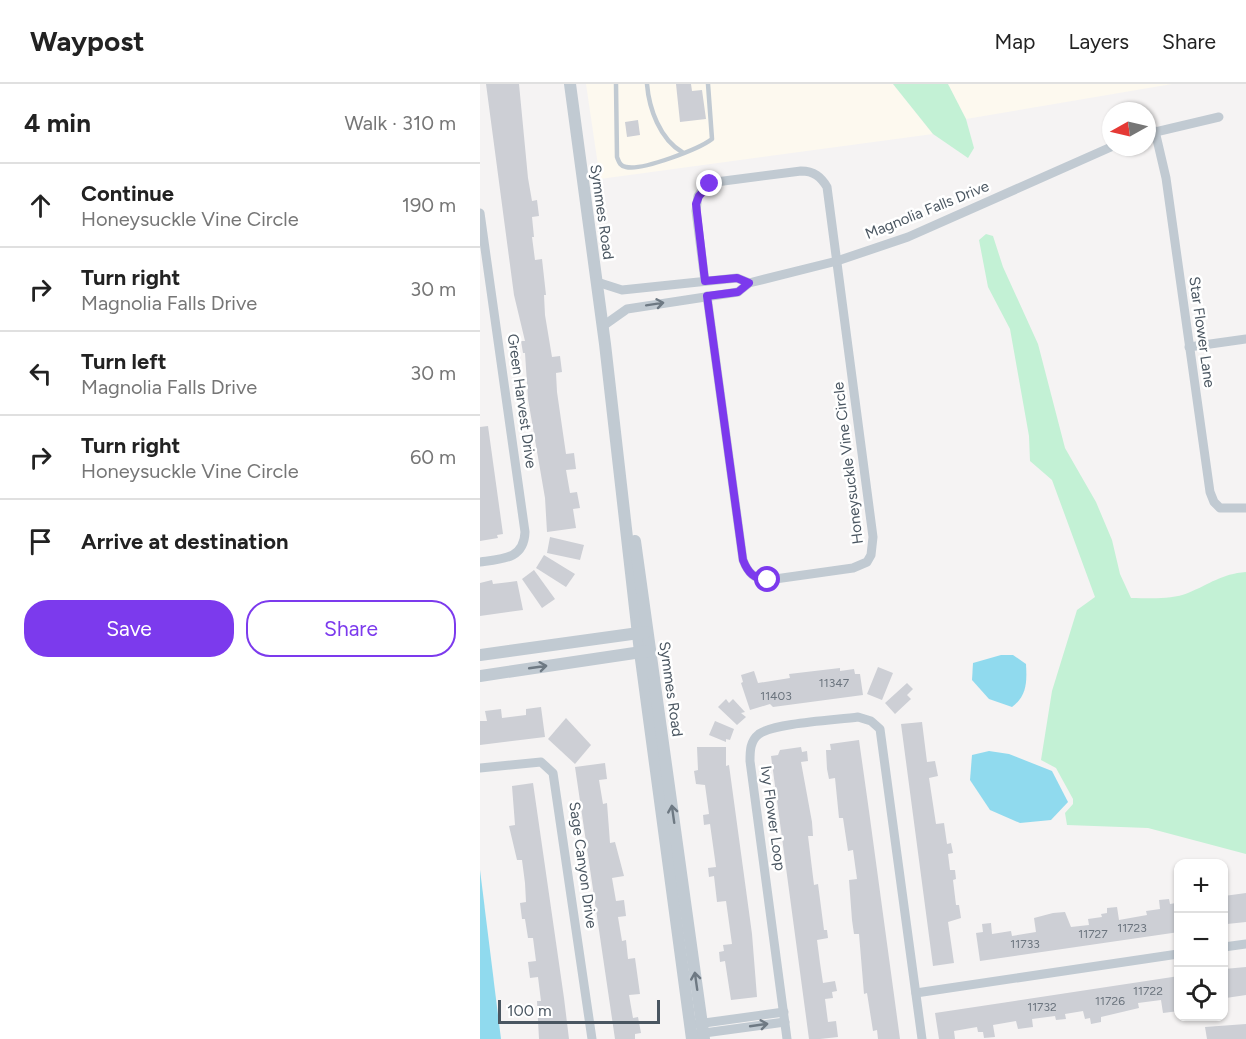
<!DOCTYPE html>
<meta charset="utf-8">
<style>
body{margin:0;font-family:Figtree,sans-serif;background:#f6f6f6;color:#222}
.controls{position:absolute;right:18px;bottom:18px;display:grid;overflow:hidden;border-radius:12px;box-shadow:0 2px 4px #0004}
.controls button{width:54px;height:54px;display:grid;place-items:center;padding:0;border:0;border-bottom:2px solid #e0e0e0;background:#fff;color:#222;font:30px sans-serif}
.compass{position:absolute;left:622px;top:18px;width:54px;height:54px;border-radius:50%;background:#fff;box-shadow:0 2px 4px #0004;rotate:262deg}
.scale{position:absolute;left:18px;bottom:15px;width:162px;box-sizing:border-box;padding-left:6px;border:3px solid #4a5661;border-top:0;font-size:16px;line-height:21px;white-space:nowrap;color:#4a5661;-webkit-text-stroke:4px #fff;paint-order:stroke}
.stop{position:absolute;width:18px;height:18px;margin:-14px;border:4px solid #7c3aed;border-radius:50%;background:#fff}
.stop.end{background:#7c3aed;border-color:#fff;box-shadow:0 2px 6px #0008}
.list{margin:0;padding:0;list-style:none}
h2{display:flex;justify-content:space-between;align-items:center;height:78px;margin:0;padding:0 24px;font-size:26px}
h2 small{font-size:20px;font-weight:400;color:#767676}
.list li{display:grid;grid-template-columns:39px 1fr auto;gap:18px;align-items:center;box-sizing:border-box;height:84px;padding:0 24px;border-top:2px solid #e0e0e0}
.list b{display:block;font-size:22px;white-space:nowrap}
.list p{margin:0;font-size:20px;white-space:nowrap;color:#767676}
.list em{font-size:20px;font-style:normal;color:#767676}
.actions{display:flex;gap:12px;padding:18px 24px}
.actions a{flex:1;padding:14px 0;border:2px solid #7c3aed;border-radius:24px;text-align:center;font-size:21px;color:#7c3aed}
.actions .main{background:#7c3aed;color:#fff}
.icon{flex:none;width:33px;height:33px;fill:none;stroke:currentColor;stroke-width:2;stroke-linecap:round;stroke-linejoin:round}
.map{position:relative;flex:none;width:766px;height:955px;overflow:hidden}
header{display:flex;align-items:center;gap:36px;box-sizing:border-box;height:84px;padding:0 30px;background:#fff;border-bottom:2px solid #e0e0e0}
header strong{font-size:28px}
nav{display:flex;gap:33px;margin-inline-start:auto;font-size:21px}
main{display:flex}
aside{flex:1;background:#fff}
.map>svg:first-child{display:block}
.commercial{fill:#fdf9ef}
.green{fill:#c3f1d5}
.water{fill:#90daee}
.building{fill:#cdcfd5}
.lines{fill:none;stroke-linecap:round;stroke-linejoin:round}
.service{stroke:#c1cad2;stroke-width:4.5}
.minor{stroke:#c1cad2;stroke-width:9}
.tertiary{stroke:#c1cad2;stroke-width:12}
.oneway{stroke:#6e7983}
.route{stroke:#7c3aed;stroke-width:8}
.labels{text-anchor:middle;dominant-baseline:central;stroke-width:5;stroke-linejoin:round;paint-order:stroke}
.number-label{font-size:12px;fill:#6b747e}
.street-label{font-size:15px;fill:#4a5661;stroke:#fff}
</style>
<header>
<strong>Waypost</strong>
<nav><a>Map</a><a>Layers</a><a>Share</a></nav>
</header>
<main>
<aside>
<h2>4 min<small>Walk · 310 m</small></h2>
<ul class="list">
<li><svg class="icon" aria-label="ahead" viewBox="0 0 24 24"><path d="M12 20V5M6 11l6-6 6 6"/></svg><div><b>Continue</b><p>Honeysuckle Vine Circle</p></div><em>190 m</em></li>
<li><svg class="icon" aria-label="right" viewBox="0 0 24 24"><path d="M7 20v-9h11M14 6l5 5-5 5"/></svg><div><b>Turn right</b><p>Magnolia Falls Drive</p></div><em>30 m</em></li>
<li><svg class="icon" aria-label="left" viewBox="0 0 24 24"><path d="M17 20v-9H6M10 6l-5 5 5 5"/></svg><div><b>Turn left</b><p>Magnolia Falls Drive</p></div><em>30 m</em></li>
<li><svg class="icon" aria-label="right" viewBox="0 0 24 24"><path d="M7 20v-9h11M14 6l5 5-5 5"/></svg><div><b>Turn right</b><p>Honeysuckle Vine Circle</p></div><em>60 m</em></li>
<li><svg class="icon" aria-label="arrive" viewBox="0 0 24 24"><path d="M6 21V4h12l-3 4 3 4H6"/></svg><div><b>Arrive at destination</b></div></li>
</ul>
<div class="actions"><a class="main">Save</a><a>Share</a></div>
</aside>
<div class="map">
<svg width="766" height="955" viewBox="0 0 766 955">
<rect width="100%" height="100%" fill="#f5f3f3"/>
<!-- commercial -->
<g class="commercial">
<path d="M106,0H413L453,50L120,95Z"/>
<path d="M468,0H692L486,35Z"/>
</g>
<!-- green -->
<g class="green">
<path d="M413,0H468L486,35L494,64L488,74L453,50Z"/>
<path d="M506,150L513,152L523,183L558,260L585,364L616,418L632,456L640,490L651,514C669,514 691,516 708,509C730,500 741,490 766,488V770L668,744L587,741L585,729L593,720V715L576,684L561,676L572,607L597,526L615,513L572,396L550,377L549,352L530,245L508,203L499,156Z"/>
</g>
<!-- water -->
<g class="water">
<path d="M521,571H533L546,580C547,598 547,612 532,623L509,615L492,596L493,579Z"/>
<path d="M509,667L529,670L572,687L588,718L571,736L540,739L510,726L490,696L492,671Z"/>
<path d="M0,786L21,955H0Z"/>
</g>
<!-- building -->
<g class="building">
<path d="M6,0H39L48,94L52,117L57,116L59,132L52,133L54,153H52L55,176L62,175L66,211H64L65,231L72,273L80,272L82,288L76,289L77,308L86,370L94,369L96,385L86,386L90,409L97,408L100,424L93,425L96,444L67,448L65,414L48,315L45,269H43L41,257H45L34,211Z"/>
<path d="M196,0H211L212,7L222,6L226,35L200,38Z"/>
<path d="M158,36L160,51L147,53L145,38Z"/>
<path d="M8,342L23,450L17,451L18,454L0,457V343Z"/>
<path d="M70,453L104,461L100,476L67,469Z"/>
<path d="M64,471L95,490L86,503L56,484Z"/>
<path d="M54,486L75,515L62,524L42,495Z"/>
<path d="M12,496L13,500L37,497L43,526L0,532V499Z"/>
<path d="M398,583L413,589L402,616L387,610Z"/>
<path d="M360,584V587L374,585L375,590H380L383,611L293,623L290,620L270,626L261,599L263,598L261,591L274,587L278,599L310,594L309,590Z"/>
<path d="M427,599L433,605L427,611L431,615L415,630L405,619Z"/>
<path d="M246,615L249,619L253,615L265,628L261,629L266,633L257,641L238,623Z"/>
<path d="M61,623L65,653L0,661V637H7L5,627L21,625L22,634L46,631V625Z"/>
<path d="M86,634L111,661L95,680L68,655Z"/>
<path d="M235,637L254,645L250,656L246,655V658L229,651Z"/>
<path d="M442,638L447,678L455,677L458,692L449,694L456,740L464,739L467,760L471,759L473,769L468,770L470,786H475L476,795L473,796L476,821H479L481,834L468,838L474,879L453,882L421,640Z"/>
<path d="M379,656L389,727L420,955H398L397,946L393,947L387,909L384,910L379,850H374L372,836L369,796L377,795L373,766L368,767L363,734H359L355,694L349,695L347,685L346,666H351L350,660Z"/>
<path d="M217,663H246V682L249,681L272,850L277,913L251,916L245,877L240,878L239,868L244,867L243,861L252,860L246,817L237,818L234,792L229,793L228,784L236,783L230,740L224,741L223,731L229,730L225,701L216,700L214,687L218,686Z"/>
<path d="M321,663L322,668L327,667L328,677L321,678L332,738L333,752H328L334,801L338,800L344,846H347L348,854L337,856L340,879L343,899L355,897L357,907L352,908L353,914L345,915L348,938L356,937L358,953L340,955H329L291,672L298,671L300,666Z"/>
<path d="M125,679L127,695L119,696L123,720L127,719L130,759L135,758L144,792L132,794L136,817L144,816L146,832L138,833L142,857L146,856L148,875L155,874L160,910L149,911L153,934L158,933L161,949L155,950V955H135L95,683Z"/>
<path d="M53,699L84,914L89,955H59L57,917H61L58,893L50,894L48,878L56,877L53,854H48L45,835H42L40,819L46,818L45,799L42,776H37L29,742L35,741L32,702Z"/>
<path d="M766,809V838L747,840L744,812Z"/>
<path d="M689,815L690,820L696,819L699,848L500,877L496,849L503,848L502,840L511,839L512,850L531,847L532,852L556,848L554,834L573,829L585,828L591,843L609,841L608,835L622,833L621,830L627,829V824L637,823L639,836L667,831L666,827L680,825L679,816Z"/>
<path d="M766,883V911L746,914L744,885Z"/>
<path d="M699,892V927L683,929L681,916L658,919L659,924L621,933V938L611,940L610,934L605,935L603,927L585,930L586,935L576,936L575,932L552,935L553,943L538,945L536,937L513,941L515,953L504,954L503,948H498L497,943L474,947L475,955H459L455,929Z"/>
<path d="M766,940V955H727L725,943Z"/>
</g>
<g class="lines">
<!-- service -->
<g class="service">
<path d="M136,0L137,73C139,78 140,82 146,83C162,87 219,65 232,55L228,0"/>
<path d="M167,0C169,25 180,55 202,68"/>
</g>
<!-- minor -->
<g class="minor">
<path d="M675,47L686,94L730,408L734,418L740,424H766"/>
<path d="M667,50L739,33"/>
<path d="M0,129L45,448C44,475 23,475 0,478"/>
<path d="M225,197L216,127L218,112L223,105L236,98L321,87C334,87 341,93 347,103L393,453L391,471L387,478L373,484L288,496C274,495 268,489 263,476L227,212"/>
<path d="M117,198L142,206L257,194L269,199"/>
<path d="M123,242L147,225L258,208L269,199L357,177L428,153L631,63"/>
<path d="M709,263L766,255"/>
<path d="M0,684L61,678L73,689L112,955"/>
<path d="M744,863L766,860"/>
<path d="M436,909L698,870"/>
<path d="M217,940L304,928"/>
<path d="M217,950L305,938"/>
<path d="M307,955L270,677C270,667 270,657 279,650C294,639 357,636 378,633L391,637L400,645L442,955"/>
</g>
<!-- tertiary -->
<g class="tertiary">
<path d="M90,0L125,260L160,568L212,955"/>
<path d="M155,457L224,955"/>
<path d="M0,571L166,548"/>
<path d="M0,592L168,567"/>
</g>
</g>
<!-- one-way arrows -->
<defs><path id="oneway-shaft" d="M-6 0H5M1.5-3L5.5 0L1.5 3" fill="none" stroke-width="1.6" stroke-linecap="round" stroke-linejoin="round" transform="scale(1.5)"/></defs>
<g class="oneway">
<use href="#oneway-shaft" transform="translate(175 220) rotate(-9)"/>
<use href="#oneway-shaft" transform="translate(58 583) rotate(-8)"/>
<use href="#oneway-shaft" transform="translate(193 730) rotate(-98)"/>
<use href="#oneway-shaft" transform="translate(216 897) rotate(-98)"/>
<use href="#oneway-shaft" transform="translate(279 941) rotate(-8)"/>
</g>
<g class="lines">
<!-- route -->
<path class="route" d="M230,100L219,112L216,120L225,197L257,194L269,199L258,208L227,212L263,476C268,489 274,495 288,496"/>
</g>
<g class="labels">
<!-- number labels -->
<g class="number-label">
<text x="354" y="599">11347</text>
<text x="296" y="612">11403</text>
<text x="652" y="844">11723</text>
<text x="613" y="850">11727</text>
<text x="545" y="860">11733</text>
<text x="668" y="907">11722</text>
<text x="630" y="917">11726</text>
<text x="562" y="923">11732</text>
</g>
<!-- street labels -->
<g class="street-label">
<text transform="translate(447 126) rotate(-22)">Magnolia Falls Drive</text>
<text transform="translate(122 128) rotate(82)">Symmes Road</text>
<text transform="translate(722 248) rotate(82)">Star Flower Lane</text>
<text transform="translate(42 317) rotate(82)">Green Harvest Drive</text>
<text transform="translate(368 379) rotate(-97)">Honeysuckle Vine Circle</text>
<text transform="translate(191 605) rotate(82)">Symmes Road</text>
<text transform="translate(293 734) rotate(82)">Ivy Flower Loop</text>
<text transform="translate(103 781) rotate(82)">Sage Canyon Drive</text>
</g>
</g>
</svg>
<div class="controls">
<button>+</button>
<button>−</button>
<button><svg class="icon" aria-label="locate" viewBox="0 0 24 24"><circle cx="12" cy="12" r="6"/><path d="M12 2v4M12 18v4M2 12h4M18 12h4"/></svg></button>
</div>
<svg class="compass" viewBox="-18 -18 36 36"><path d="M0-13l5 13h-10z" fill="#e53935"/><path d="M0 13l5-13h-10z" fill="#767676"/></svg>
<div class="scale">100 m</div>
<div class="stop" style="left:288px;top:496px"></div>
<div class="stop end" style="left:230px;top:100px"></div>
</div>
</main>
